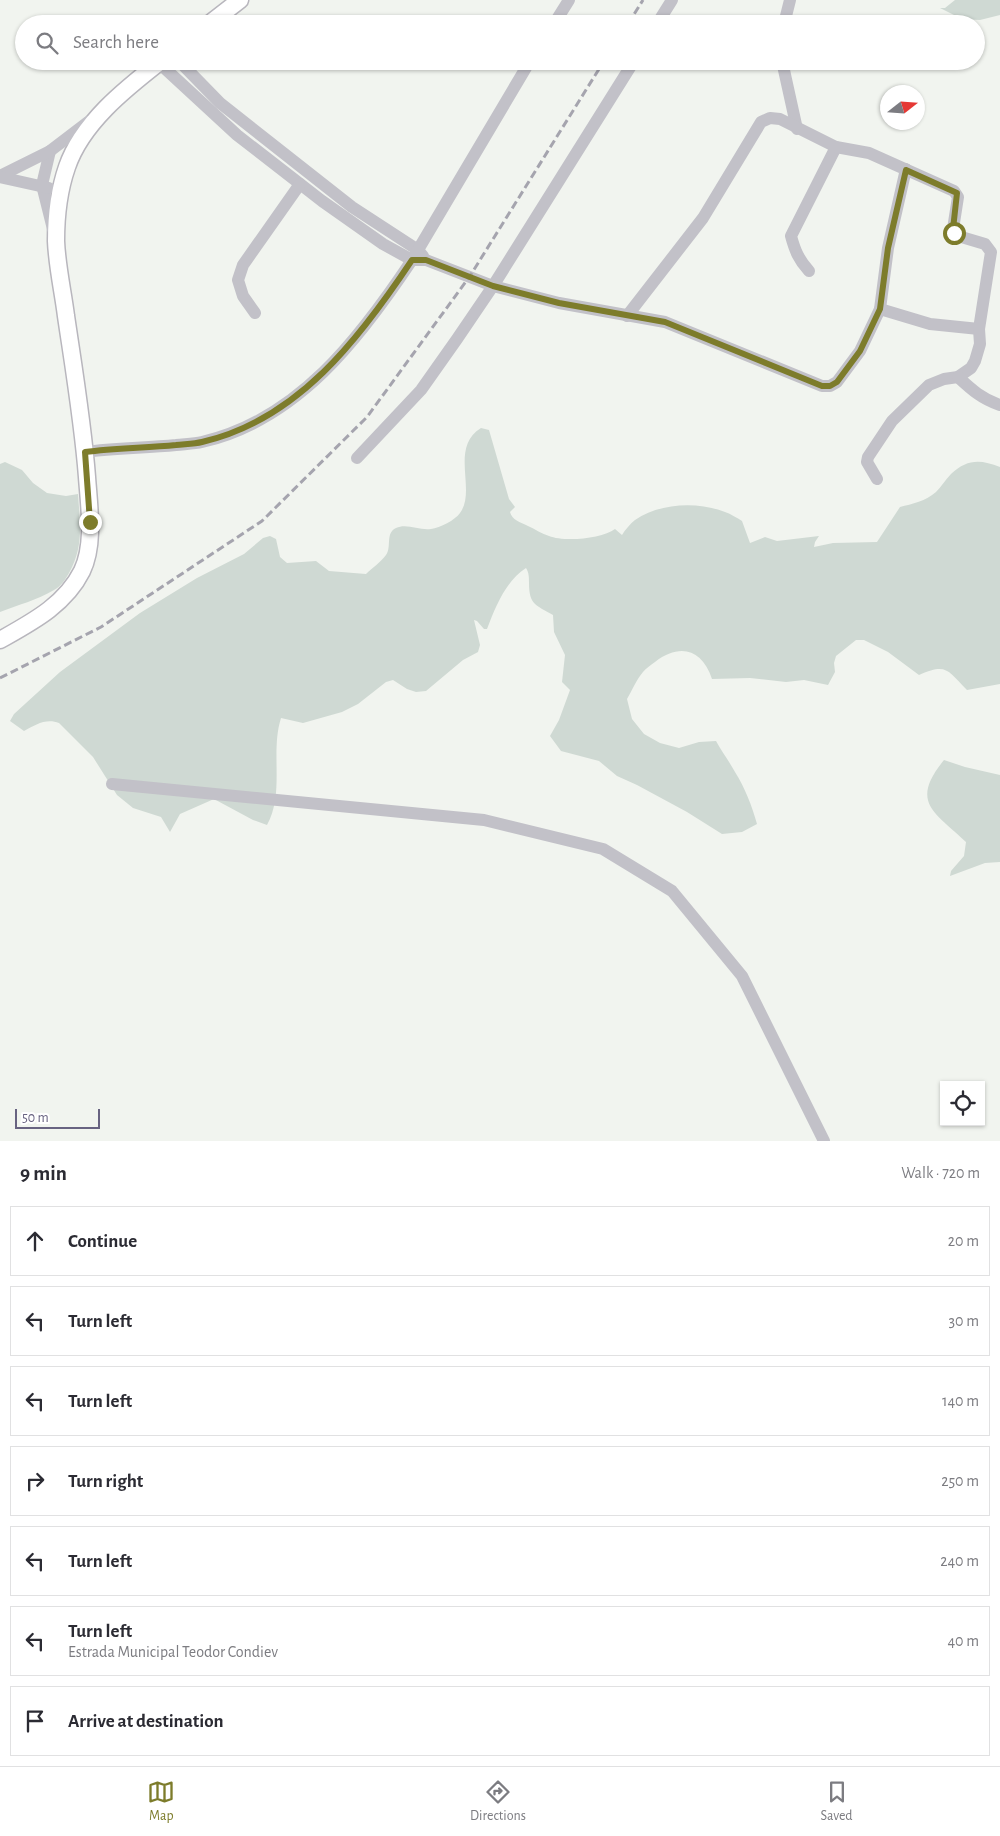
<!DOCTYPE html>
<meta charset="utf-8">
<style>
body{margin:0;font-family:"Alegreya Sans",sans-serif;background:#f2f2f3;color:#2b2b33}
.controls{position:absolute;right:15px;bottom:15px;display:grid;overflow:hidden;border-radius:0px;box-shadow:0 1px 4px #0004}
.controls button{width:45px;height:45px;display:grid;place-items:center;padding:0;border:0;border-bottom:1px solid #e1e1e2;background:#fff;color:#2b2b33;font:25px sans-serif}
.compass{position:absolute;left:880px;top:85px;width:45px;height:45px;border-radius:50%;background:#fff;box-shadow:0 1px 4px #0004;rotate:73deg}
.scale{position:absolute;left:15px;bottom:12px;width:85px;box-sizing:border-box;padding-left:5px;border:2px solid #686381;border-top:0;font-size:14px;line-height:18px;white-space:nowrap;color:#686381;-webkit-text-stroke:4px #fff;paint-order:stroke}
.stop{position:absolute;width:15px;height:15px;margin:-11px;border:4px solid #7d7c2b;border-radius:50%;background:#fff}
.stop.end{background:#7d7c2b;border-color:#fff;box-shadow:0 1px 5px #0008}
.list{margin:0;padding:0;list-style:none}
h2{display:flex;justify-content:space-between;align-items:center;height:65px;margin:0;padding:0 20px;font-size:21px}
h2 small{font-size:16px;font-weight:400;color:#7c7c81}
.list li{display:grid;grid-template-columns:32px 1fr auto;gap:15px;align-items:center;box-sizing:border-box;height:70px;margin:0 10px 10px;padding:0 10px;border:1px solid #e1e1e2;border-radius:0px}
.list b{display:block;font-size:19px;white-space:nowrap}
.list p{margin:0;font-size:16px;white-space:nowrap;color:#7c7c81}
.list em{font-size:16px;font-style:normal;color:#7c7c81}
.icon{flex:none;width:28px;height:28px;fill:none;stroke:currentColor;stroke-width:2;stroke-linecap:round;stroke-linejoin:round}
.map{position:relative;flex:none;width:1000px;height:1141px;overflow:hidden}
.search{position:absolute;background:#fff;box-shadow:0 1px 4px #0004;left:15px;right:15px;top:15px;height:55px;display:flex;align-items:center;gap:12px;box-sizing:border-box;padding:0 18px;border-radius:28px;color:#7c7c81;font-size:19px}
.sheet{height:625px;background:#fff}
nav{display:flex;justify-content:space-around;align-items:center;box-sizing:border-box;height:70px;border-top:1px solid #e1e1e2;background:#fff;font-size:14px;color:#7c7c81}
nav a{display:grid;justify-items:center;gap:2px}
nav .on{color:#7d7c2b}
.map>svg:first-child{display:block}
.green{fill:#cfd9d3}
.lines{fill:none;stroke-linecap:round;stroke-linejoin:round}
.major-casing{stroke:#b8b6bd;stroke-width:19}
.minor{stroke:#c2c1c8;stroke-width:12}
.major{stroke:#fff;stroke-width:16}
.rail{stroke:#a5a4ae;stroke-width:3;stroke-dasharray:8 4;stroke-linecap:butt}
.route{stroke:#7d7c2b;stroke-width:6}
</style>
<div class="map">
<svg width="1000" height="1141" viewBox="0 0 1000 1141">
<rect width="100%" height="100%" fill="#f1f4ef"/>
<!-- green -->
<g class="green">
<path d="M955,0H1000V15L980,20L962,19L940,8H945Z"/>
<path d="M481,428L489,430L509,499L515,507L510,512C512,520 520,522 528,526C535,529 542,534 549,536C564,542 602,539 615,529L622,535C625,530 630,524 635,520C660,503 697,501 725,512C731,514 737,518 742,521L750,543L765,537L777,541L819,536L815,542L814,547L833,543L877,542L900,507C912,504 926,501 936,492C941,487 945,480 951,474C967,459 980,459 1000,467V684L967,690C947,670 947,663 919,675L888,652L864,640H856L836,656L834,663L835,672L828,685L804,680L786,682L750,678L712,679C702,649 680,643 655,662C651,665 646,668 643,672C636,680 632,691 627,699L632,719L644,734L660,743L679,748L699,742L716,741C722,752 729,761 735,772C745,788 752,806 757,824L742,832L722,834L687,812L637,785L617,776L599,761L561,751L550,736L559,720L570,690L562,682L565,655L554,632L553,615C536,605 529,605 529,583C529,577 529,573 526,568C505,582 496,606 487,629H484L477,621L474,620L480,645L478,652L463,660L426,691L416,692L407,689L393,680L386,682L358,704L342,712L303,723L281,718C270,753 285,792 267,825L253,820L214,799L180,814L170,832L161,817L133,808L117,795L93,757L59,723C46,718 35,725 24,731L10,721L14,714L60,672L140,613L197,578L244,554L263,538L270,536L276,539L280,557L287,563L316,561L329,571L366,574C372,568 381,562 386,555C392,547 385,533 396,528C407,523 420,531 431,529C440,528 455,520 460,513C477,490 449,448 481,428Z"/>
<path d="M5,462L22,470L33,483L47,493L66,496L78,494C80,524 84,546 69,573C65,580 61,586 54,590C37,600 18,605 0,612V464Z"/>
<path d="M944,760L965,767L1000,775V862L985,863L950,876L951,871L964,856L966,842C935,812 909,803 944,760Z"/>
</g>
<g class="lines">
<!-- major casing -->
<g class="major-casing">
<g id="major">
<path d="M209,24L240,0"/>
<path d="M0,640C32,622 65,605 82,571C95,544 89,506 87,477C83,424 74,370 66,316C63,292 57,266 56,241C56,218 59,190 67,167C82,123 125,89 161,61"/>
</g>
</g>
<!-- minor -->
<g class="minor">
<path d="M554,24L569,0"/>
<path d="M657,24L672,0"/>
<path d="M784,24L790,0"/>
<path d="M179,61L220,103L352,207L418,250L423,256"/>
<path d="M782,61L797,129"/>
<path d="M159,63L237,135L322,201L383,244L412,260H426L493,286L559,303L665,322L822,386H830L837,382L860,351L880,309L888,248L906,169"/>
<path d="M50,151L42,185L53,229"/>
<path d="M0,176L50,151L88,122"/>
<path d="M0,177L49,188"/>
<path d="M809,271C799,260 795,251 791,236L836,147"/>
<path d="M880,309L930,324L979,329"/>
<path d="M255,313L243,296L238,280L243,265L300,184"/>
<path d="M627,316L703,218L761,122L770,118L780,119L836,147L869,153L954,191L958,197L953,229L958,236L985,244L991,252L979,329L980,344L975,361L971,368L958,377L944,379L929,385L892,421L868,457L867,462L877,479"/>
<path d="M958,377C972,390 982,399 1000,405"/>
<path d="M85,452C115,448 145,448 176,445C184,444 194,444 202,442C298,420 360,338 412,260L530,61"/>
<path d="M357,458L421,390L457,339L493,286L634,61"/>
<path d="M112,784L484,820L603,849L672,891L742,976L824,1141"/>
</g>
<!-- major -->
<use href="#major" class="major"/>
<!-- rail -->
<g class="rail">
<path d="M628,24L643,0"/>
<path d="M0,678L101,627L262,521L367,417L470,276L604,61"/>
</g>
</g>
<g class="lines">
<!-- route -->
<path class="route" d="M90,522L85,452C115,448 145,448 176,445C184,444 194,444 202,442C298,420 360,338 412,260H426L493,286L559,303L665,322L822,386H830L837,382L860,351L880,309L888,248L906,170L957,193L953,229L954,233"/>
</g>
</svg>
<div class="controls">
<button><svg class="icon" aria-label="locate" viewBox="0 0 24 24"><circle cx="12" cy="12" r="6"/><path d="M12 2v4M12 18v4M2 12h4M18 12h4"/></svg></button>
</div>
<svg class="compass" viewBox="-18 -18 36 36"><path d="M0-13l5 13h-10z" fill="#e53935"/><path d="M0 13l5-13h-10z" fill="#7c7c81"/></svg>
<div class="scale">50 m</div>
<div class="stop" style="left:954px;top:233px"></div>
<div class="stop end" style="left:90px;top:522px"></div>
<div class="search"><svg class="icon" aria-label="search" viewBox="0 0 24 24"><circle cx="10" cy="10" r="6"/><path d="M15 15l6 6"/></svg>Search here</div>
</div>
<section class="sheet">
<h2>9 min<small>Walk · 720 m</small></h2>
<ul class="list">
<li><svg class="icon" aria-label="ahead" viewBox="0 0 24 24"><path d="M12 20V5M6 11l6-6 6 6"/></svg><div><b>Continue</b></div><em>20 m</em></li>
<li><svg class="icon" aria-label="left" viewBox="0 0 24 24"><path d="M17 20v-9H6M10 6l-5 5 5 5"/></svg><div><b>Turn left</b></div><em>30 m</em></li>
<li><svg class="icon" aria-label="left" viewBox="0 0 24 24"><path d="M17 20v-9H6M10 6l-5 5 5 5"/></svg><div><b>Turn left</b></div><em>140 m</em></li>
<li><svg class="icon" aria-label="right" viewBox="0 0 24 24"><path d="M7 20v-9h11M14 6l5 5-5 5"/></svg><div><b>Turn right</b></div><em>250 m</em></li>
<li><svg class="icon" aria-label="left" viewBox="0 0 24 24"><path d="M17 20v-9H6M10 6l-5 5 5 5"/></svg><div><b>Turn left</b></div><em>240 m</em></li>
<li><svg class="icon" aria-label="left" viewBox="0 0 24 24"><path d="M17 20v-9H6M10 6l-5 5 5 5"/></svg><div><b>Turn left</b><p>Estrada Municipal Teodor Condiev</p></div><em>40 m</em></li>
<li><svg class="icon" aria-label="arrive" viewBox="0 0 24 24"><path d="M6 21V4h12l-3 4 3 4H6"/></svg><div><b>Arrive at destination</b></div></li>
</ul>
</section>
<nav>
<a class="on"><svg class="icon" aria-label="map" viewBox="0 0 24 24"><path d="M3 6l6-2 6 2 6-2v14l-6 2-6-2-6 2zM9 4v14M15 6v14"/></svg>Map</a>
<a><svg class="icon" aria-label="directions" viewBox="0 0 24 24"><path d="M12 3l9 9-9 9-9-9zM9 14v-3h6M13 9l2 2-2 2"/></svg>Directions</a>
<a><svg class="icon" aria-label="saved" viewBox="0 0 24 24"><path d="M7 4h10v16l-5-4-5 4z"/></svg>Saved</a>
</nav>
